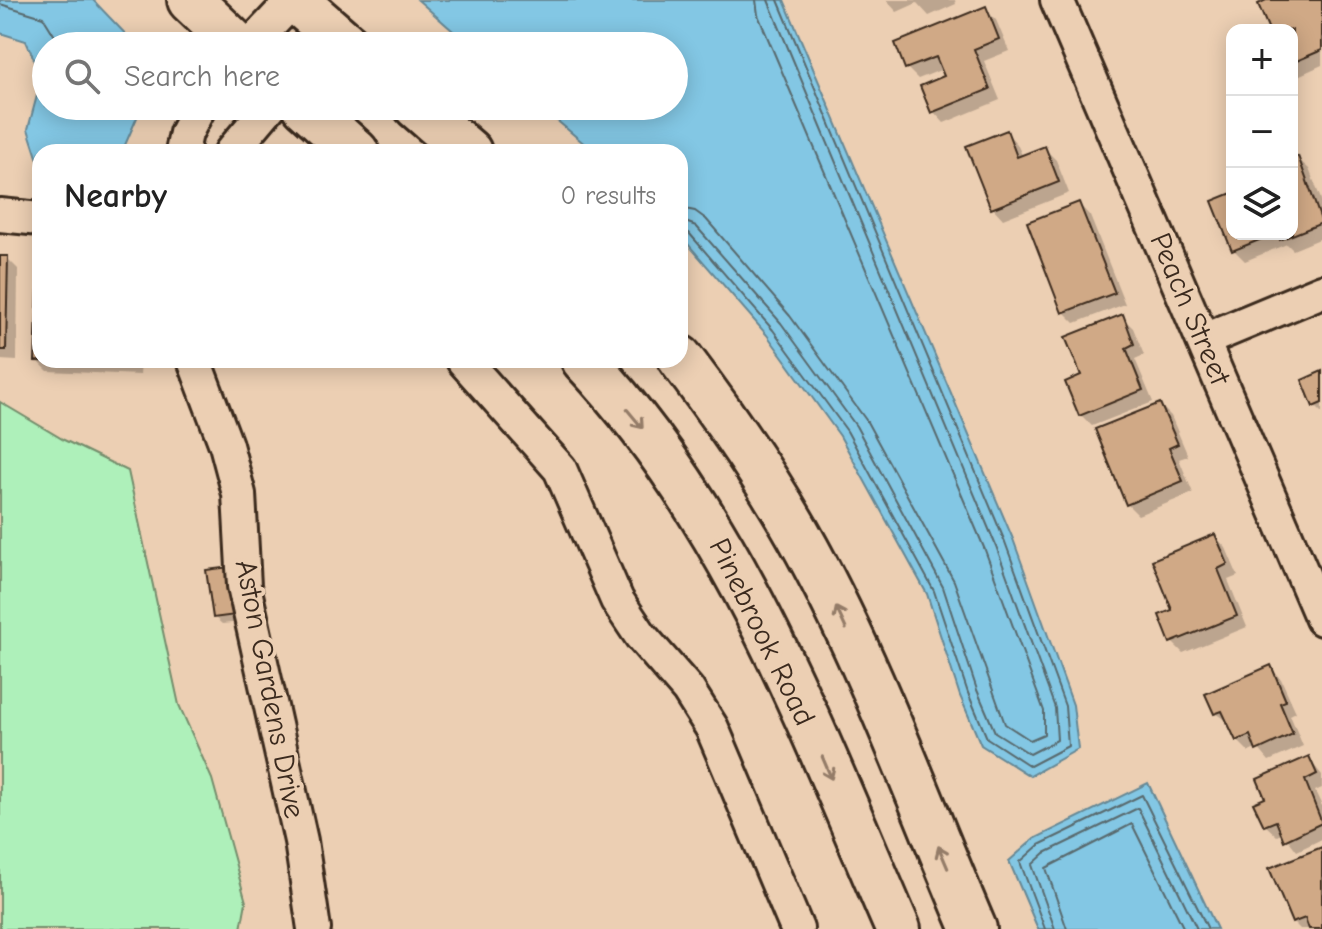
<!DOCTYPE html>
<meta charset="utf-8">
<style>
body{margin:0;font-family:"Comic Neue",sans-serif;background:#f6f6f6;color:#222}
.controls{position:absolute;right:24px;top:24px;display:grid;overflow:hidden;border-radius:16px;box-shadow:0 4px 20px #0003}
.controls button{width:72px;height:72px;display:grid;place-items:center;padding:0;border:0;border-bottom:2px solid #e0e0e0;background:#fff;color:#222;font:40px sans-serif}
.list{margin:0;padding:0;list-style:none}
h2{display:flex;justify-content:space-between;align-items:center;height:104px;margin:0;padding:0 32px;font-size:34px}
h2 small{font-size:26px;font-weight:400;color:#767676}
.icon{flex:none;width:44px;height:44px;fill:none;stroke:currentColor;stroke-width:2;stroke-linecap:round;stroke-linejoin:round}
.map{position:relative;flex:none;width:1322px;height:929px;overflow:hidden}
.search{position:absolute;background:#fff;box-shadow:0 4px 20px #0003;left:32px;top:32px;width:656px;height:88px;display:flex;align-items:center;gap:20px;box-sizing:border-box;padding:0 28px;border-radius:44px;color:#767676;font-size:30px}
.panel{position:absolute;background:#fff;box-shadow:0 4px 20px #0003;left:32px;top:144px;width:656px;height:224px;border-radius:24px}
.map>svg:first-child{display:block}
.green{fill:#aef0ba;stroke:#748d6c;stroke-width:2}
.water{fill:#83c7e4;stroke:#668895;stroke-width:2}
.shadow{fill:#0003}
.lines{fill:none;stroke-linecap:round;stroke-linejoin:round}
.shore{stroke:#58696d;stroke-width:2}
.building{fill:#d0a986;stroke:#3b2a1e;stroke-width:2}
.street-casing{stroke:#3b2a1e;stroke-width:38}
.secondary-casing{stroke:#3b2a1e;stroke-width:50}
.street{stroke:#eccfb3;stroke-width:32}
.secondary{stroke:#eccfb3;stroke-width:44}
.oneway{stroke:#947c68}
.labels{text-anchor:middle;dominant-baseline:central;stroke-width:8;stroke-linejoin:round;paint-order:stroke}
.street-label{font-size:30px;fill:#3b2a1e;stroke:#eccfb3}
</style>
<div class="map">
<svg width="1322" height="929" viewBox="0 0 1322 929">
<rect width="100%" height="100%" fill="#eccfb3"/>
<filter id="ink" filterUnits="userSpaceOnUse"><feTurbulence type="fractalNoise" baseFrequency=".0125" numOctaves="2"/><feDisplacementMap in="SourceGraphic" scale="16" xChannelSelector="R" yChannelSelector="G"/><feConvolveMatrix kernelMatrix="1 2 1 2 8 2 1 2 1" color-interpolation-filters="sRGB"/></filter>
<g filter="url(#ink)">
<!-- green -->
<path class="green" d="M0,402L64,440L128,471L179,705L212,779L246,902L241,929H0Z"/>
<!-- water -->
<g class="water">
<path d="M0,0H93L137,46H46V106H142L122,152H40L39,163L28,129L42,77L26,41L0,33Z"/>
<path d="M418,0H784L1013,539L1073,705L1078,749L1030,776L981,745L960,696L927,594L840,436L767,335L680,235V152H594L540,106H674V46H470Z"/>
<path d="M1148,783L1217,929H1038L1009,861L1034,839Z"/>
</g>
<!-- shadow -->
<g class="shadow">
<path d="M955,0L956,4L929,16L917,3L897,12L886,0Z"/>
<path d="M1271,0H1322V65L1298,76L1292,70V30H1272Z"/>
<path d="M985,9L996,20L1009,51L984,61L1000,100L944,123L933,111L947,77L943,69L918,79L907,68Z"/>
<path d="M1006,132L1017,144L1023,157L1045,149L1056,160L1069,193L1003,219L992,207Z"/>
<path d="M1297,158L1309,169L1322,202V238L1293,250L1287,244L1245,261L1234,250L1214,202L1232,195V234H1292V160Z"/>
<path d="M1079,204L1090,216L1125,304L1075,323L1064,312Z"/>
<path d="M0,258H7L18,269L17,361L0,360Z"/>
<path d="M40,287V360H141L140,375L48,371L37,360Z"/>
<path d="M1122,317L1133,328L1144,355L1135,359L1153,402L1092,426L1081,415L1083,377Z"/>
<path d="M1322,374V413L1315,406Z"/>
<path d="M1160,405L1171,416L1188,456L1179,459L1193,493L1138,515L1127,504Z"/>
<path d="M1215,536L1226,548L1238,576L1228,580L1247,627L1183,653L1172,642L1175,611Z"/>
<path d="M209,572L242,622L222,624L214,617Z"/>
<path d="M1270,668L1281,679L1296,712L1290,715L1303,746L1269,761L1258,748L1249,752L1237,740L1230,723L1216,713Z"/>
<path d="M1308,758L1322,775V788L1315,791L1322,806V839L1297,851L1283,833L1277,836L1265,825L1268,799Z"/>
<path d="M1322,849V929H1300L1293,922Z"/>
</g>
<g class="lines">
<!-- shore -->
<g class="shore">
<path d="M0,4L43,17L61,46"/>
<path d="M680,208L695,211L706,219L790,316L866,420L954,581L1005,724L1030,740L1044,734V711L985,550L758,15L756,0"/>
<path d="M680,220L696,226L781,323L856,426L943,587L977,690L995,732L1030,754L1057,740L1055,708L996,546L768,0"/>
<path d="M680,230L689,233L773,330L847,431L934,591L968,693L987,738L1030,766L1068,746L1065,706L1005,542L778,0"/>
<path d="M1045,929L1020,862L1039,845L1142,795L1208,929"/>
<path d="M1055,929L1032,865L1045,853L1138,808L1197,929"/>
<path d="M1067,929L1046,868L1132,824L1184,929"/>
</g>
</g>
<!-- building -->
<g class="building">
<path d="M1266,0H1322V50L1292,63V30H1269L1258,4Z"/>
<path d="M986,6L999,39L974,49L990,89L931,113L920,86L944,76L936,57L905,69L895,43Z"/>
<path d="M1007,130L1017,157L1045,146L1059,182L991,209L966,146Z"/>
<path d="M1298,156L1322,223L1280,240L1278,234H1292V158Z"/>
<path d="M1232,193V234H1274L1232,251L1212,201Z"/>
<path d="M1079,202L1115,293L1062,313L1027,222Z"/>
<path d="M0,256H8L6,350H0Z"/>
<path d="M39,265L40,360H130L129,364L35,361Z"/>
<path d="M1123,314L1134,344L1126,348L1143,390L1079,416L1065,382L1081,375L1065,337Z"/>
<path d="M1322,371V403L1313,407L1302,380Z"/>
<path d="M1160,403L1178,444L1169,448L1183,481L1126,505L1095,429Z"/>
<path d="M1215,534L1228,564L1218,569L1237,616L1170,643L1159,615L1172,610L1152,560Z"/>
<path d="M230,567L236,615L213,618L206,570Z"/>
<path d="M1271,665L1286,701L1280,703L1293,734L1256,751L1250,735L1236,741L1222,711L1214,714L1205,694Z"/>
<path d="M1309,756L1317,774L1305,780L1322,823L1284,841L1276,821L1264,826L1253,803L1265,798L1257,779Z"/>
<path d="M1322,847V929H1309L1305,918L1292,923L1269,868Z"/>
</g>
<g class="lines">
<!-- street casing -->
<g class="street-casing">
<g id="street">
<path d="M1057,0L1322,619"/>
<path d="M250,46L293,0"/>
<path d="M182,152L186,133L200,106"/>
<path d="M231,152L270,106"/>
<path d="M0,215L40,219"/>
<path d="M1204,340L1322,291"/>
<path d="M194,360L226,445L239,494L244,586L301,841L314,929"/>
<path d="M463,360L560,469L617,600L641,636L688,690L712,728L797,929"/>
</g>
</g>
<!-- secondary casing -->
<g class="secondary-casing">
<g id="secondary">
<path d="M190,0L238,46"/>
<path d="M295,0L348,46"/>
<path d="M305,106L356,152"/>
<path d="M416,106L469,152"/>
<path d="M680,358C727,420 770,482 807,550C873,671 920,803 974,929"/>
<path d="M584,360C736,521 811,729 898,929"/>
</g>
</g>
<!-- street -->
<use href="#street" class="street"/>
<!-- secondary -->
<use href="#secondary" class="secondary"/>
</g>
<!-- one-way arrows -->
<defs><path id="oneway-shaft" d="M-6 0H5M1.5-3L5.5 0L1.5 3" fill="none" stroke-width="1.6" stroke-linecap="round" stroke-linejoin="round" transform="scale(2)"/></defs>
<g class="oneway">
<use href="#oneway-shaft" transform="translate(635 419) rotate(50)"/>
<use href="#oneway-shaft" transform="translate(841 618) rotate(-115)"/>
<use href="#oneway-shaft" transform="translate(827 768) rotate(67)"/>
<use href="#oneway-shaft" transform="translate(943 857) rotate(-113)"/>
</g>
</g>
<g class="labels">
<!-- street labels -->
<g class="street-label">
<text transform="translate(1190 309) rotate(67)">Peach Street</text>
<text transform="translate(762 632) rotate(64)">Pinebrook Road</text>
<text transform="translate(270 689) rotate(79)">Aston Gardens Drive</text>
</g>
</g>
</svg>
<div class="controls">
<button>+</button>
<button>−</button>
<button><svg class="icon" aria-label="layers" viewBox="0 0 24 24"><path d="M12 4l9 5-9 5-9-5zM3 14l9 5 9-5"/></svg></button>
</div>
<div class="search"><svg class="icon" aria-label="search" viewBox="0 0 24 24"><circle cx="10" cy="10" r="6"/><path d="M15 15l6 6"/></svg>Search here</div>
<section class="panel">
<h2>Nearby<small>0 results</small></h2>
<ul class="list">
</ul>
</section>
</div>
